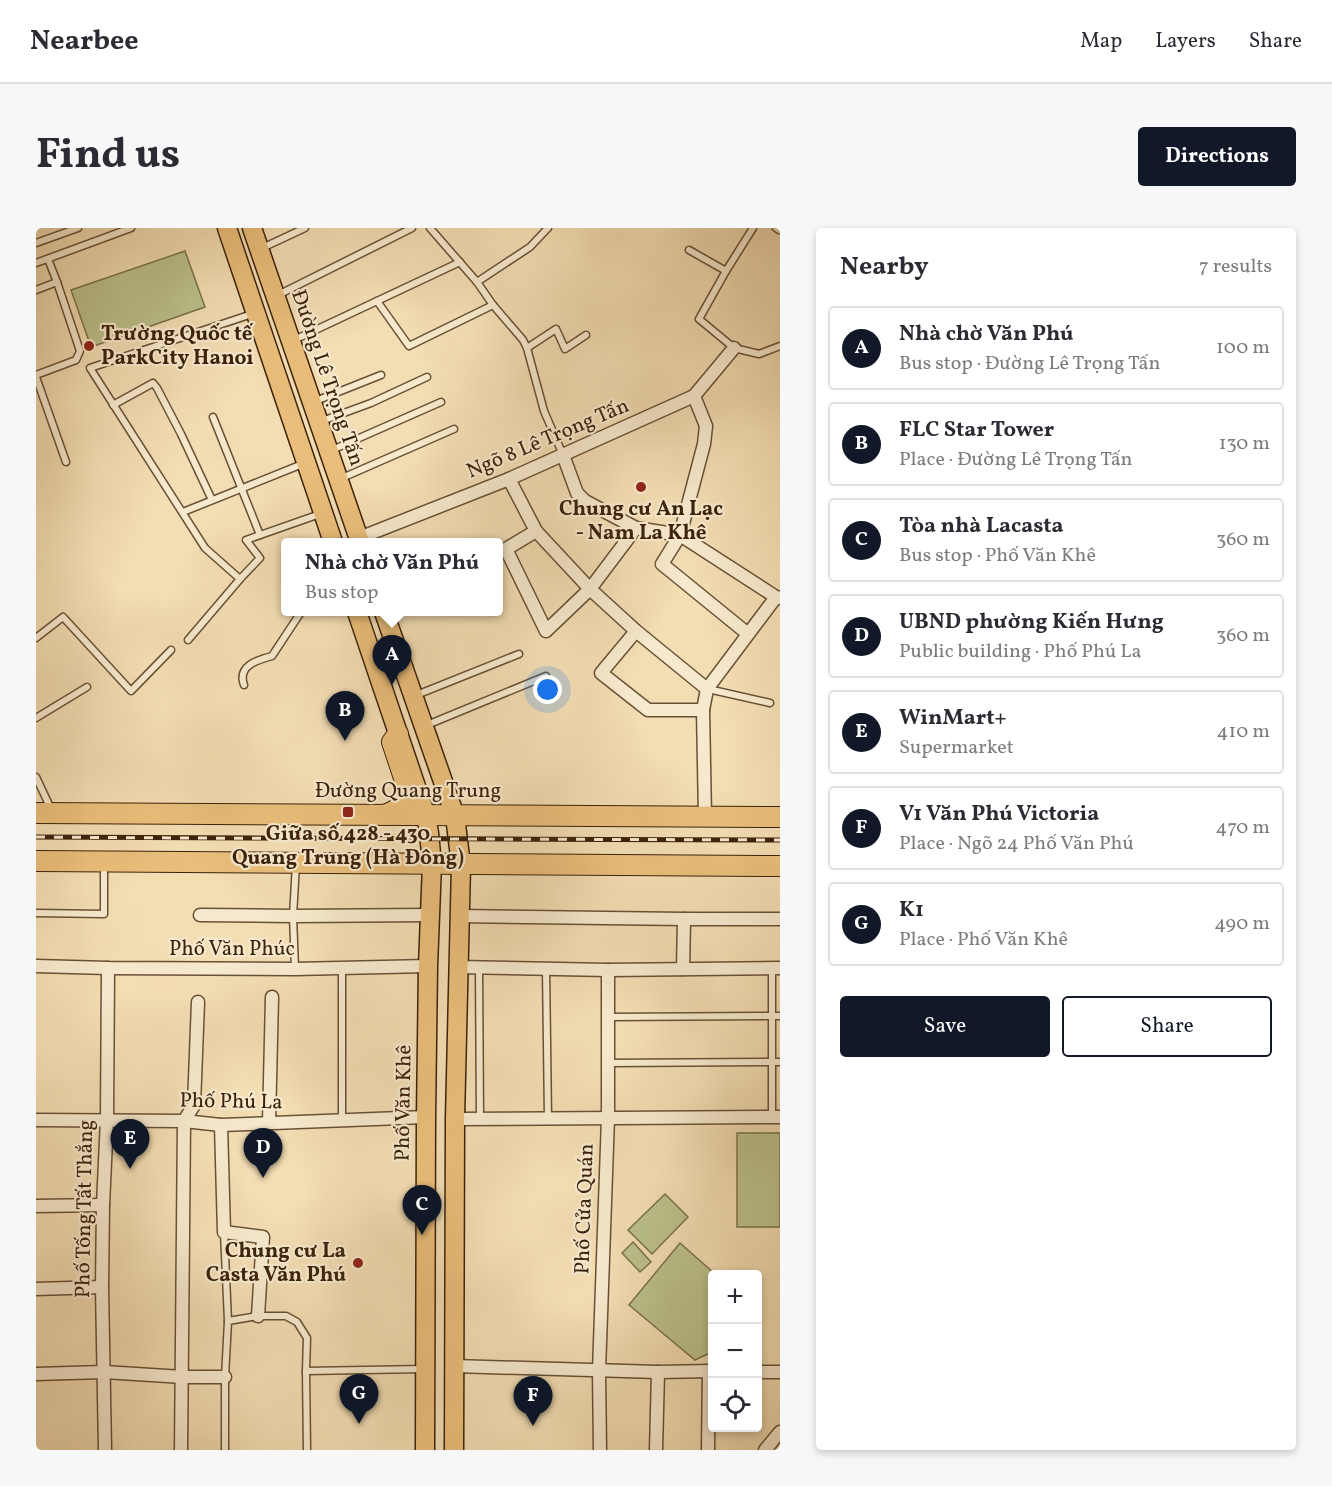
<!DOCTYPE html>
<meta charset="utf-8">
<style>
body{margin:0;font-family:Vollkorn,serif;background:#f7f7f7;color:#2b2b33}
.controls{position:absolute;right:18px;bottom:18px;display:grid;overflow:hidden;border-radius:6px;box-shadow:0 3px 9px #0003}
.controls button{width:54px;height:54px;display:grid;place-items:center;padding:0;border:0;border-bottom:2px solid #e1e1e2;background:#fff;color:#2b2b33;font:30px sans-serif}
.you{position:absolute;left:512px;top:462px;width:21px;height:21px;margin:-15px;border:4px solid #fff;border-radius:50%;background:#1a73e8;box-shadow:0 0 0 9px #1a73e833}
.badge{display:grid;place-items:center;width:39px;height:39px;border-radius:50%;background:#111827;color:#fff;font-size:20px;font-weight:700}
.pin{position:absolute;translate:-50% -50px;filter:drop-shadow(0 2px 3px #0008)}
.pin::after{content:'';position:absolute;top:32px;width:21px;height:18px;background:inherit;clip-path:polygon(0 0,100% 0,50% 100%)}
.popup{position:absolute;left:245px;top:310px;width:222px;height:78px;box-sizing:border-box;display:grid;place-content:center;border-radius:6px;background:#fff;filter:drop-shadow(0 2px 4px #0005);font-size:20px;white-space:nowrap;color:#7c7c81}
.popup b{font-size:22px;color:#2b2b33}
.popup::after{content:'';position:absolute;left:50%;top:100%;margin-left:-12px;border:12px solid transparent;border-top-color:#fff}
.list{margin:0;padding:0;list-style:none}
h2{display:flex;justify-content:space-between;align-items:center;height:78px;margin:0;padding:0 24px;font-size:26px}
h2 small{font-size:20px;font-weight:400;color:#7c7c81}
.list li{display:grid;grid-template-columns:39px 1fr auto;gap:18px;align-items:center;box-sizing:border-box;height:84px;margin:0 12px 12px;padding:0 12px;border:2px solid #e1e1e2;border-radius:6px}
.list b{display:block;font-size:22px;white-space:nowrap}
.list p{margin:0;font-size:20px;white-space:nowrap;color:#7c7c81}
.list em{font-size:20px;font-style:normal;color:#7c7c81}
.actions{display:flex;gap:12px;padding:18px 24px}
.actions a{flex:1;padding:14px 0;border:2px solid #111827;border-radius:6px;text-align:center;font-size:21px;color:#111827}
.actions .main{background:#111827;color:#fff}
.icon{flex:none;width:33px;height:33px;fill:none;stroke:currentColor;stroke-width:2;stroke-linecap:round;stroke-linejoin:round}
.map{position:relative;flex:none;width:744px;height:1222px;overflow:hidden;border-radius:6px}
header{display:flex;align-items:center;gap:36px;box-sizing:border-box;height:84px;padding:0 30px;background:#fff;border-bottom:2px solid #e1e1e2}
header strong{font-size:28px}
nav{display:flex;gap:33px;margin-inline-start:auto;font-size:21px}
.intro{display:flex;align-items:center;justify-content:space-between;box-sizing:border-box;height:144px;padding:0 36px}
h1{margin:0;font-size:42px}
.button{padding:15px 27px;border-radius:6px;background:#111827;color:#fff;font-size:21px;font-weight:700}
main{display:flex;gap:36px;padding:0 36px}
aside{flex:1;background:#fff;border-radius:6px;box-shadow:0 3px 9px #0003}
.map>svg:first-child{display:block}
.green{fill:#bbc18c;stroke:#7b724c;stroke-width:1.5}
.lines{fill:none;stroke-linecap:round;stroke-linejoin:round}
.service-casing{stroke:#695135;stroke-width:9}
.minor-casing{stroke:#695135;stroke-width:15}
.primary-casing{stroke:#3b220b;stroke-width:21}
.trunk-casing{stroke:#3b220b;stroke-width:22}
.service{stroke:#f7e9ce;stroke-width:6}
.minor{stroke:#f7e9ce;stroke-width:12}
.primary{stroke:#eabe7a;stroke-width:18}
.trunk{stroke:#eabe7a;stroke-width:20}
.rail-casing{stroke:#3b220b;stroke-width:5}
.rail{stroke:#f7e9ce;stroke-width:3;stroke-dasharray:9;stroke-linecap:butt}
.poi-dot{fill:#8f2418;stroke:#f7e9ce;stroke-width:2}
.labels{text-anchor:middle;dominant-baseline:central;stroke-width:4.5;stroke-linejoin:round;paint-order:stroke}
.poi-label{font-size:21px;font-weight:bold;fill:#3b220b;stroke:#f7e9ce}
.street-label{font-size:21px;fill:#3b220b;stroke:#f7e9ce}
</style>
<header>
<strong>Nearbee</strong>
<nav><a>Map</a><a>Layers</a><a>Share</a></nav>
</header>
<div class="intro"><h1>Find us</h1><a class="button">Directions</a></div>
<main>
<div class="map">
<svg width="744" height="1222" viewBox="0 0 744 1222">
<rect width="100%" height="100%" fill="#f3ddb3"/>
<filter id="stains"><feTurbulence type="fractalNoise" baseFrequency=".00333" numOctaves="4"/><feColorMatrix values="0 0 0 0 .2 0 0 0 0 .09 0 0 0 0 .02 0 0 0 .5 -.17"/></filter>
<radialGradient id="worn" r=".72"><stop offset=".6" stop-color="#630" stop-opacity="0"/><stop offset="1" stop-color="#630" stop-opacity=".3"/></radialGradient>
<!-- green -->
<g class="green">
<path d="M149,23L169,79L55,119L35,62Z"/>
<rect x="701" y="905" width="43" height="94"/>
<path d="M629,966L652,989L616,1026L592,1002Z"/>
<path d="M597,1014L615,1034L604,1044L586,1025Z"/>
<path d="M644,1015L679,1046H676V1124L659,1132L593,1077Z"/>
</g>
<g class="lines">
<!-- service casing -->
<g class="service-casing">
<g id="service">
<path d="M394,0L441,54L457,77L487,112L491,120L508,183L527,227"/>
<path d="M717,0L690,43L663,91L698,120L723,126L744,118"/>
<path d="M740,0L743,2L744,0"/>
<path d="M0,15L42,0"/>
<path d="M224,21L269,0"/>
<path d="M653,22L690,43"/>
<path d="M12,31L21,54"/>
<path d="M0,35L95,0"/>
<path d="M441,54L494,19L512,0"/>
<path d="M0,62L21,54L44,123L40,132L0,147"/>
<path d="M240,68L376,0"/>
<path d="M341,73L373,118L457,77"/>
<path d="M256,113L424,34"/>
<path d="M491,120L520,101L529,121L550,107"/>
<path d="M0,149L30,234"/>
<path d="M277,174L345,147"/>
<path d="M77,177L117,155L121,160L145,206L176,272"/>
<path d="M177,189L224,307"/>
<path d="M286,193L335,175L391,149"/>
<path d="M296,222L405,174"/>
<path d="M306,250L418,201"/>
<path d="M147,284L269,235"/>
<path d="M204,351L169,320L54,140L219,85"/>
<path d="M0,410L27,389L95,463L135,422"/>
<path d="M152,412L204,351L224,330L210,312L284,286"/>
<path d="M208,457C201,438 221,432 236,428L265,384"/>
<path d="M672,461L734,475"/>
<path d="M378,468L483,426"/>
<path d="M0,490L51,459"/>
<path d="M391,497L510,448"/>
<path d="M0,549L15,581"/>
<path d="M0,685L68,686V635"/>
<path d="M443,739L444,891"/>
<path d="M259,741L257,688L260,636"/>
<path d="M510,741L512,890"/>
<path d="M572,789L744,788"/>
<path d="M573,835L744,834"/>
<path d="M736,889V741"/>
<path d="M306,892V741"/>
<path d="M188,1004L192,1093"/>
<path d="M270,1143L271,1222"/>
<path d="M189,1222V1149L192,1093L222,1088H250L261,1094L271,1110L270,1143L388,1141"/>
</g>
</g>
<!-- minor casing -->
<g class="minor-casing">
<g id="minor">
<path d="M658,168L670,198L668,216L644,307L626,336L712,406"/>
<path d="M527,227L541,265L549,273L600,300L644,307L740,369L744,370"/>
<path d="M473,251L500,303L554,361L600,403L671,461"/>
<path d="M500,303L470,321L510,403L554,361L600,300"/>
<path d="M323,310L473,251L658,168L698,120"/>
<path d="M600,403L565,445L612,482H667"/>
<path d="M669,589L667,482L671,461L740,369"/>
<path d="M164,687L257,688L394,687"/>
<path d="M423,688L648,691H744"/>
<path d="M0,738L72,740L259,741L392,738"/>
<path d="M422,739L572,742L744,740"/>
<path d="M647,741L648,691"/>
<path d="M419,891L744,889"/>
<path d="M0,892L148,893L185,897L390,889"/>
<path d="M233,895L236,769"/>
<path d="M185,897L188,1004L227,1009L222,1088"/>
<path d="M0,978L67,977"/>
<path d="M0,1061L66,1059"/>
<path d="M418,1138L622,1144L676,1143"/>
<path d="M722,1144H744"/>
<path d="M0,1146L68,1144L147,1149H189"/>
<path d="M69,1222L66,1059L67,977L71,891L72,740"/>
<path d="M145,1222L148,893L158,877L162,774"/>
<path d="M564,1222L563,1143L572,890V742"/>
<path d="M620,1222L622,1144"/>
<path d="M672,1222L673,1143"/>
<path d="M729,1222L744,1204"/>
</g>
</g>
<!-- primary casing -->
<g class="primary-casing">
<g id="primary">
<path d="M191,0L297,314"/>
<path d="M216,0L324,314"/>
<path d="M321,384L390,588L393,605L396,636L392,738L390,889L389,1222"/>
<path d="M348,384L419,588L425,637L419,891L418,1222"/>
</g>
</g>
<!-- trunk casing -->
<g class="trunk-casing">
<g id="trunk">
<path d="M0,585L744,589"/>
<path d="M348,587C361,583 369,576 372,562L356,514L362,506"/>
<path d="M0,633L744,638"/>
</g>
</g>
<!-- service -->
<use href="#service" class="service"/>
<!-- minor -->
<use href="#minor" class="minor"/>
<!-- primary -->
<use href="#primary" class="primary"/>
<!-- trunk -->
<use href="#trunk" class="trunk"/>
<!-- rail casing -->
<g class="rail-casing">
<path id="rail" d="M0,609C248,611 496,611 744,612"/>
</g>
<!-- rail -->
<use href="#rail" class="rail"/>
</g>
<!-- markers -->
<g class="poi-dot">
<circle cx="53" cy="118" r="6"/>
<circle cx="605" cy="259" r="6"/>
<rect x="306" y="578" width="12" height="12" rx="3"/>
<circle cx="322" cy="1035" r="6"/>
</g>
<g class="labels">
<!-- poi labels -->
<g class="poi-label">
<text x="65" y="106" text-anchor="start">Trường Quốc tế<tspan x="65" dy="24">ParkCity Hanoi</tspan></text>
<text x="605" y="281">Chung cư An Lạc<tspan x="605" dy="24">- Nam La Khê</tspan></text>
<text x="312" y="606">Giữa số 428 - 430<tspan x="312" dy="24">Quang Trung (Hà Đông)</tspan></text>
<text x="310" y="1023" text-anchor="end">Chung cư La<tspan x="310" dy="24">Casta Văn Phú</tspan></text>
</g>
<!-- street labels -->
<g class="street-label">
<text transform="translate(291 150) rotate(71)">Đường Lê Trọng Tấn</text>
<text transform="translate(512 211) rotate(-23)">Ngõ 8 Lê Trọng Tấn</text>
<text x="372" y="563">Đường Quang Trung</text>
<text x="196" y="721">Phố Văn Phúc</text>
<text transform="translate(195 874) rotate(1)">Phố Phú La</text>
<text transform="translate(368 875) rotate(-89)">Phố Văn Khê</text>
<text transform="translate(49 981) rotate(-89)">Phố Tống Tất Thắng</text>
<text transform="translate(549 981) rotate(-88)">Phố Cửa Quán</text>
</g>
</g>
<rect width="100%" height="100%" filter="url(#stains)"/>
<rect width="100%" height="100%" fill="url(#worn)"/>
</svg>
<div class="controls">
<button>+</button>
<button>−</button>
<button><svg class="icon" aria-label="locate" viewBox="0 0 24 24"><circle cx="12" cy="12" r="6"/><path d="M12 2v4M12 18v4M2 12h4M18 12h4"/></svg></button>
</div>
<div class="you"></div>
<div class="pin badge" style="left:356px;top:457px">A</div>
<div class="popup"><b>Nhà chờ Văn Phú</b>Bus stop</div>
<div class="pin badge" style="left:309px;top:513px">B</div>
<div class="pin badge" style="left:386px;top:1007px">C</div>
<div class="pin badge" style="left:227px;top:950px">D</div>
<div class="pin badge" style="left:94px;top:941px">E</div>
<div class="pin badge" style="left:497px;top:1198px">F</div>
<div class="pin badge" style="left:323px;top:1196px">G</div>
</div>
<aside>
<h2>Nearby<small>7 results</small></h2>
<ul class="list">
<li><span class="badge">A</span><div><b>Nhà chờ Văn Phú</b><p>Bus stop · Đường Lê Trọng Tấn</p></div><em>100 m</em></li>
<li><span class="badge">B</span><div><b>FLC Star Tower</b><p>Place · Đường Lê Trọng Tấn</p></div><em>130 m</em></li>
<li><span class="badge">C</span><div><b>Tòa nhà Lacasta</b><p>Bus stop · Phố Văn Khê</p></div><em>360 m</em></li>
<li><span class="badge">D</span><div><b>UBND phường Kiến Hưng</b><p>Public building · Phố Phú La</p></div><em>360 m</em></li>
<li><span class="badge">E</span><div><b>WinMart+</b><p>Supermarket</p></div><em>410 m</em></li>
<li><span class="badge">F</span><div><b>V1 Văn Phú Victoria</b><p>Place · Ngõ 24 Phố Văn Phú</p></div><em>470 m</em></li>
<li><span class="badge">G</span><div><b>K1</b><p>Place · Phố Văn Khê</p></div><em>490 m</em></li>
</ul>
<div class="actions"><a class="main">Save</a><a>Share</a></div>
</aside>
</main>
